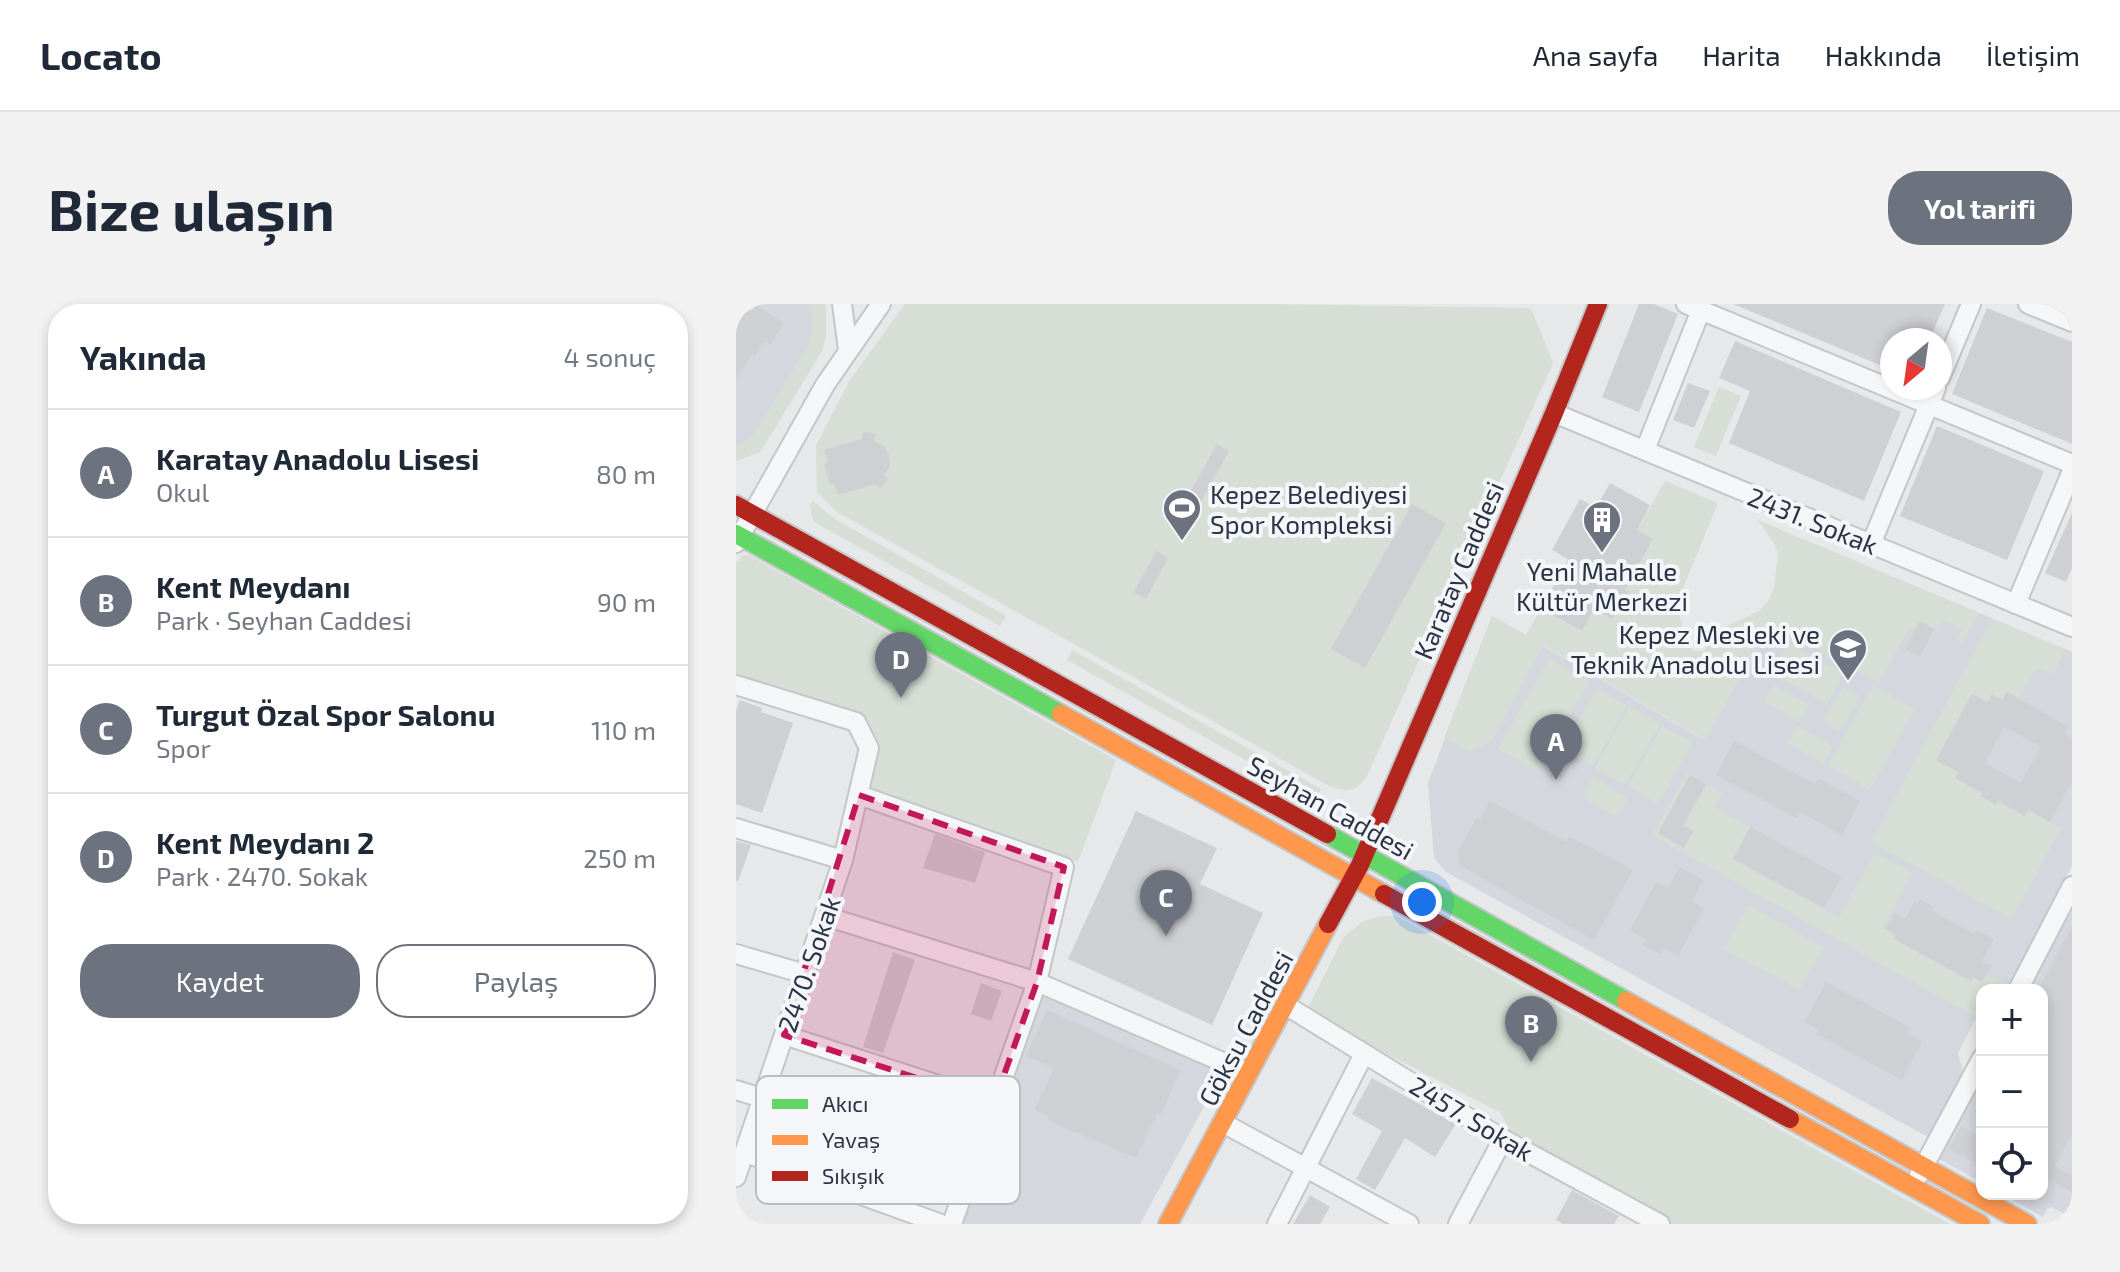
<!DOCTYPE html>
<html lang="tr">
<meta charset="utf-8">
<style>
body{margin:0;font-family:"Exo 2",sans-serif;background:#f2f2f3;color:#1f2937}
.controls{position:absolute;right:24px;bottom:24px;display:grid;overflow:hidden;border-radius:16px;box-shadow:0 4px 12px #0003}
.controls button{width:72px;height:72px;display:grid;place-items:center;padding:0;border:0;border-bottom:2px solid #e0e1e3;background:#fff;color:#1f2937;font:40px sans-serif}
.compass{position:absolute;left:1144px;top:24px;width:72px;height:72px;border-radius:50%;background:#fff;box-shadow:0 4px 12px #0003;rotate:209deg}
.you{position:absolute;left:686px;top:598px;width:28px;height:28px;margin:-20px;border:6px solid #fff;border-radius:50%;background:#1a73e8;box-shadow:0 0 0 12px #1a73e833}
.badge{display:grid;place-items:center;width:52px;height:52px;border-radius:50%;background:#6c737f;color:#fff;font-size:26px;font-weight:700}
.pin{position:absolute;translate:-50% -66px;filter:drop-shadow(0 2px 4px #0008)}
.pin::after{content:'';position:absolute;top:42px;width:28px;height:24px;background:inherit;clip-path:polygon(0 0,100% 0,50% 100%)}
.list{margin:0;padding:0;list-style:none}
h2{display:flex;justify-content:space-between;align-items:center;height:104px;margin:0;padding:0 32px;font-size:34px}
h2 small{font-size:26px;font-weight:400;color:#747a83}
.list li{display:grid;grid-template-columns:52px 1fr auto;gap:24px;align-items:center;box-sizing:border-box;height:128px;padding:0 32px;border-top:2px solid #e0e1e3}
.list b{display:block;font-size:30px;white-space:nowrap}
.list p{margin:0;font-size:26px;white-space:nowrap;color:#747a83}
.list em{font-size:26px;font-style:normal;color:#747a83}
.actions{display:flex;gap:16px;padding:24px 32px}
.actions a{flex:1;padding:18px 0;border:2px solid #6c737f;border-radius:32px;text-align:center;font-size:28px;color:#6c737f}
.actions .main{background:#6c737f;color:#fff}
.icon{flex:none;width:44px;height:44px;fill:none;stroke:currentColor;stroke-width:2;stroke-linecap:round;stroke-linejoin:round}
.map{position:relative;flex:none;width:1336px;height:920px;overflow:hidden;border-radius:32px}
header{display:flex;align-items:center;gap:48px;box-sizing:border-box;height:112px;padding:0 40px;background:#fff;border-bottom:2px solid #e0e1e3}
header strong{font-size:38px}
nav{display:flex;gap:44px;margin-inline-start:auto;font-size:28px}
.intro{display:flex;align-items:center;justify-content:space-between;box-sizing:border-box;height:192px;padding:0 48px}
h1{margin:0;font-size:56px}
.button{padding:20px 36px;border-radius:32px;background:#6c737f;color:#fff;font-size:28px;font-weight:700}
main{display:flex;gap:48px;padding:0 48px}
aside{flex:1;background:#fff;border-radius:32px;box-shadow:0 4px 12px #0003}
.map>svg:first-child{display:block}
.built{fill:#d4d7dd}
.green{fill:#d6ded6}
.building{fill:#ced0d3;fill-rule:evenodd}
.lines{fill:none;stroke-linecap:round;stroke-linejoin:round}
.street-casing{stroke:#c4c6c8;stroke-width:22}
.fast-casing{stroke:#c4c6c8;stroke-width:22}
.slow-casing{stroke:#c4c6c8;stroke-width:22}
.jam-casing{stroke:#c4c6c8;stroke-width:22}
.street{stroke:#f5f6f7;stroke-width:18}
.fast{stroke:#63d668;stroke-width:18}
.slow{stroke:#ff974d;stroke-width:18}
.jam{stroke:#b3261e;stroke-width:18}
.marked{fill:#c2185b;fill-opacity:0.2;stroke:#c2185b;stroke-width:6;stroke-dasharray:16 10;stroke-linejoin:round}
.labels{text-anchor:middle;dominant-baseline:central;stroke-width:8;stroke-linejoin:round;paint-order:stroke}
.poi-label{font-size:26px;fill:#2b3445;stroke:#f4f6f9;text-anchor:start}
.street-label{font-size:26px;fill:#2b3445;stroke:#f4f6f9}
.key{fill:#f4f6f9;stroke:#b8bcc3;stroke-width:2}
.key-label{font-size:22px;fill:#2b3445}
</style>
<header>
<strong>Locato</strong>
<nav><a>Ana sayfa</a><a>Harita</a><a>Hakkında</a><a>İletişim</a></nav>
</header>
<div class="intro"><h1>Bize ulaşın</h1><a class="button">Yol tarifi</a></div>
<main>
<aside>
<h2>Yakında<small>4 sonuç</small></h2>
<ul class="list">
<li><span class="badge">A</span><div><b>Karatay Anadolu Lisesi</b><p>Okul</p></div><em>80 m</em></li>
<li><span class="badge">B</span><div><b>Kent Meydanı</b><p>Park · Seyhan Caddesi</p></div><em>90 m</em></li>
<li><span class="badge">C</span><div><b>Turgut Özal Spor Salonu</b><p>Spor</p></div><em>110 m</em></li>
<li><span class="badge">D</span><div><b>Kent Meydanı 2</b><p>Park · 2470. Sokak</p></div><em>250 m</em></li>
</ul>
<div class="actions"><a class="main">Kaydet</a><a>Paylaş</a></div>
</aside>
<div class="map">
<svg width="1336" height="920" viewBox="0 0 1336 920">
<rect width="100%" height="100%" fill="#e6e8ea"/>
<!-- built -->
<g class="built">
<path d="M0,0H89L90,6V32L86,47L27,143L23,148L0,157Z"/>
<path d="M1079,240L1336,348V561L1270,686H1246V717L1240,714L1222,749L1227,768L1192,833L710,568L698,554L692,479L756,312L968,436Z"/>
<path d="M1336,606V913L1315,903L1311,905L1307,913L1266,890H1306V686H1293Z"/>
<path d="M308,688L479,764L482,777L404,920H224Z"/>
<path d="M1246,773V879L1202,854Z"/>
</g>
<!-- green -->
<g class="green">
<path d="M73,0H89L90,32L86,47L27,143L23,148L0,157V142L16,133L73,40C77,29 78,11 73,0Z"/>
<path d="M169,0H532L792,4L796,7L817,59L631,472C620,488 611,489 593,482L101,208L81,188L80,141L114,76Z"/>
<path d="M983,83L1005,92L980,152L958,143Z"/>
<path d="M929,177L982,199L942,296C942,306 948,335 954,343C958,348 962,347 967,347L989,323L1023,307L1033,296L1038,284L1042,250L1039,241L1022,216L1243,309L1226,339L1221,336L1226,326L1208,316L1202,326L1184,317L1179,327L1173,324L1143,379L1034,320L969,436L807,341L756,437L734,447L708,434L756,312L790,331L805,305L845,327L858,305L878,315L893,288L889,286L917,235L901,226Z"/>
<path d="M77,197L99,215L270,312L264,322L80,219L77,216L74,200Z"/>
<path d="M8,251H13L380,456L342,558L131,487C138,458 153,435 125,414L0,373V258Z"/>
<path d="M1256,315L1329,345L1318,371L1299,364L1283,395L1266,396L1256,391L1252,398L1236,390L1200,456L1222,468L1219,474L1246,489L1244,492L1262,497L1288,512L1292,506L1325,524L1276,615L1135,538Z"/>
<path d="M1052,339L1108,369L1091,400L1035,370Z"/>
<path d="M336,346L585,485L579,495L331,356Z"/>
<path d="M813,355L853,378L802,468L762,445Z"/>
<path d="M1037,380L1073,400L1063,418L1027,398Z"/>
<path d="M1137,381L1179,405L1134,486L1092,462Z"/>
<path d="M1107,382L1124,392L1104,428L1087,418Z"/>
<path d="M861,384L891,401L857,462L827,445Z"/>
<path d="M893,403L924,420L889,481L859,464Z"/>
<path d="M926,422L957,438L922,500L892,482Z"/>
<path d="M1061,422L1097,442L1087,459L1051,439Z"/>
<path d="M951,469L954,471L922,529L948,544L957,528L947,522L970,480L986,489L979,503L1014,523L997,555L1103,613L1139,549L1176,569L1147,624L1157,630L1160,626L1162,627L1158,635L1235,677L1238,673L1246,677L1251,669L1273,681L1270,686H1246V717L916,531Z"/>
<path d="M857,473L893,494L882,513L846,493Z"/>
<path d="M1012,601L1088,643L1063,686L988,645Z"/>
<path d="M644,612H660L1214,920H934L775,830L765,809L570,708L607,634L626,618Z"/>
</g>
<!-- building -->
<g class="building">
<path d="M0,0L16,7L20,1L48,19L34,41L28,37L19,52L16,50L0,75Z"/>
<path d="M903,0H918L942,10L903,108L866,93Z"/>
<path d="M997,0H1209L1193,36H1156V66Z"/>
<path d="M1251,4L1336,38V140L1216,90Z"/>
<path d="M999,37L1165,108L1128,197L993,139L1014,87L983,74Z"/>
<path d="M952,79L974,87L958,124L937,116Z"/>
<path d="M1201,122L1308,167L1271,256L1164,212Z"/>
<path d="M127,127L140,130L138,137L148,142L153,151L154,162L148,171L152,175L145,184L139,180L102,191L98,179L94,180L88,160L92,159L88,146L126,135Z"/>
<path d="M481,140L493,147L453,219L441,212Z"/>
<path d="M874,179L914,201L901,226L917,235L889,286L893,288L877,315L858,305L846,327L805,305L832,255L816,246L844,195L860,204Z"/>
<path d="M676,200L710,219L629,364L595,345Z"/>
<path d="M1336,209V264L1330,278L1309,269Z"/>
<path d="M420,247L432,254L410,295L398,288Z"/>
<path d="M1184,317L1198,325L1184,353L1169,345Z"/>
<path d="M1271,388L1332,422L1328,430L1336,434V478L1314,518L1292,506L1289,512L1262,497L1260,501L1244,492L1246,489L1219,474L1222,468L1200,456L1236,390L1252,398L1256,390L1266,396ZM1268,423L1305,442L1285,479L1249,459Z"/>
<path d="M4,396L26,404L25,408L57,419L26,509L0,500V407Z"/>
<path d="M998,437L1079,480L1082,474L1124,497L1106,531L1064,508L1061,514L980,471Z"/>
<path d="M954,471L970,480L947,522L958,527L948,544L922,529Z"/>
<path d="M754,497L831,538L834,533L897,566L858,636L724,562L722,548L741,513L745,515Z"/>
<path d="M400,507L481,544L464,580L527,609L476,721L332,655Z"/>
<path d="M1014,523L1106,573L1088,604L997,555Z"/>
<path d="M199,530L249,548L239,579L187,564Z"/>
<path d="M0,537L15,541L2,577H0Z"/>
<path d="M944,563L967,576L956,597L968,604L942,652L927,644L924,650L906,641L909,635L894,626L920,578L932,584Z"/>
<path d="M1184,595L1198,603L1196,607L1238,630L1241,626L1258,635L1246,657L1255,662L1246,678L1238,673L1235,677L1158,635L1160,631L1150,625L1158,609L1169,615L1178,598L1181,600Z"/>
<path d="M1336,622V830L1319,862L1336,871V888L1312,875L1306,886V686H1302Z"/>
<path d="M157,648L179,656L147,749L127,743Z"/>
<path d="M1090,678L1175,724L1172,730L1186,738L1166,776L1081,730L1083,726L1069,718Z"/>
<path d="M245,679L266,687L255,717L235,710Z"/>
<path d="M311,706L444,766L425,811L421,810L400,854L311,816L313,812L299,806L318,764L290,752Z"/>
<path d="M636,774L720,820L699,853L669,834L639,886L620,875L646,827L616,810Z"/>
<path d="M1225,822L1246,833V862L1213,845Z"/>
<path d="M836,886L883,912L878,920H827L820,916Z"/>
<path d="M574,891L594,903L584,920H557Z"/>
</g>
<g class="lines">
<!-- street casing -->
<g class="street-casing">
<g id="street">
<path d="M106,0L112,46"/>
<path d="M950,0L1336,160"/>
<path d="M1292,0L1336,18"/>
<path d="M1204,74L1235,0"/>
<path d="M818,109L1336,323"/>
<path d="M909,146L965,6"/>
<path d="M0,239L89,81L145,0"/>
<path d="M1135,240L1200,84"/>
<path d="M1280,300L1336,167"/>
<path d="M0,381L120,418L133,444L107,556L0,873"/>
<path d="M123,491L328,563L301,678L216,920"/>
<path d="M0,524L107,556"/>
<path d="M89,612L301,678L512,769"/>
<path d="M0,650L69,670"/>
<path d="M1282,686L1336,582"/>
<path d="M551,702L767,835L924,920"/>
<path d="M48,731L258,799"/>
<path d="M0,786L26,794"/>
<path d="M487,819L673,920"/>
<path d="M10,849L205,920"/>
<path d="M1183,871L1246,754"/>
<path d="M541,920L628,750"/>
<path d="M722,920L767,835"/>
</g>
</g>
<!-- fast casing -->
<g class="fast-casing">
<g id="fast">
<path d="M0,230L325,410"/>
<path d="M591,530L890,697"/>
</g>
</g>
<!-- slow casing -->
<g class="slow-casing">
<g id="slow">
<path d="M325,410L648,590"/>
<path d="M890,697L1291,920"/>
<path d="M1054,815L1244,920"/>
<path d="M432,920L592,620"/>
</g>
</g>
<!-- jam casing -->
<g class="jam-casing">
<g id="jam">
<path d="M0,201L591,530"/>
<path d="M648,590L1054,815"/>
<path d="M592,620L624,561L818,109L862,0"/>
</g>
</g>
<!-- street -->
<use href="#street" class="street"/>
<!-- fast -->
<use href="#fast" class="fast"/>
<!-- slow -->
<use href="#slow" class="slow"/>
<!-- jam -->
<use href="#jam" class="jam"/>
</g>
<!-- marked area -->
<path class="marked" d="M123,491L328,563L301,678L258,799L48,731Z"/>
<!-- icons -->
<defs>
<g id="stadium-pin" transform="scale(2)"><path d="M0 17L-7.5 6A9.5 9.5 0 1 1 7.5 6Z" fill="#6c737f" stroke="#f4f6f9"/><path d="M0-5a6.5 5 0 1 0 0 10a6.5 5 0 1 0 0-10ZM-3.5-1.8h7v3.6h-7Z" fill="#fff"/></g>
<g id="building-pin" transform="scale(2)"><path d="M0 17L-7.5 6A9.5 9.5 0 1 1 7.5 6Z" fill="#6c737f" stroke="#f4f6f9"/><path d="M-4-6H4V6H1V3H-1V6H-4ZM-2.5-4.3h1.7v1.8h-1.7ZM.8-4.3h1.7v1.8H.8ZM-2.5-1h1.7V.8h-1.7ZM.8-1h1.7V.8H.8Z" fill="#fff"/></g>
<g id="school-pin" transform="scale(2)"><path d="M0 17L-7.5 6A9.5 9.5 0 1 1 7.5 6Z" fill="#6c737f" stroke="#f4f6f9"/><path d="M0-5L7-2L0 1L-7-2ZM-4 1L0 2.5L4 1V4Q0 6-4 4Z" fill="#fff"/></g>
</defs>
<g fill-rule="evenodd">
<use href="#stadium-pin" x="446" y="204"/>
<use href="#building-pin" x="866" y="216"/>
<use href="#school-pin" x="1112" y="344"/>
</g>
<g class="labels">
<!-- poi labels -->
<g class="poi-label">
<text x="474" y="189">Kepez Belediyesi<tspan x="474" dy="30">Spor Kompleksi</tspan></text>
<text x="866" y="266" text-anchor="middle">Yeni Mahalle<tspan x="866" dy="30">Kültür Merkezi</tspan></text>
<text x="1084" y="329" text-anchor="end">Kepez Mesleki ve<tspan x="1084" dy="30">Teknik Anadolu Lisesi</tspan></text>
</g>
<!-- street labels -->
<g class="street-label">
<text transform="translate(1077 216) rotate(22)">2431. Sokak</text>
<text transform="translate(722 266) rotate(-67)">Karatay Caddesi</text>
<text transform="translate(595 503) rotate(29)">Seyhan Caddesi</text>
<text transform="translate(72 660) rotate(-71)">2470. Sokak</text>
<text transform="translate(509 724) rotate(-62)">Göksu Caddesi</text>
<text transform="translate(736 814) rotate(31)">2457. Sokak</text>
</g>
</g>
<!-- legend -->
<rect x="20" y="772" width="264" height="128" rx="12" class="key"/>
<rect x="36" y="795" width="36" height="10" fill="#63d668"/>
<rect x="36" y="831" width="36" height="10" fill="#ff974d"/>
<rect x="36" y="867" width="36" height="10" fill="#b3261e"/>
<g class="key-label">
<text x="86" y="808">Akıcı</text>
<text x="86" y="844">Yavaş</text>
<text x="86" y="880">Sıkışık</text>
</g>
</svg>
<div class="controls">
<button>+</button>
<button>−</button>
<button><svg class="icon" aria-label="locate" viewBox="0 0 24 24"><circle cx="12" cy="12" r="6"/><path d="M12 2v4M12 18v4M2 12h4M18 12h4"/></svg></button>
</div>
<svg class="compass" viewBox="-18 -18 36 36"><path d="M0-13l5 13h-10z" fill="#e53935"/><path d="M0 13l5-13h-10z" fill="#747a83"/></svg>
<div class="you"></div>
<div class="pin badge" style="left:820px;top:476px">A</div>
<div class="pin badge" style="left:795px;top:758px">B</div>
<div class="pin badge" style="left:430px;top:632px">C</div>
<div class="pin badge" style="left:165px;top:394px">D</div>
</div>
</main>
